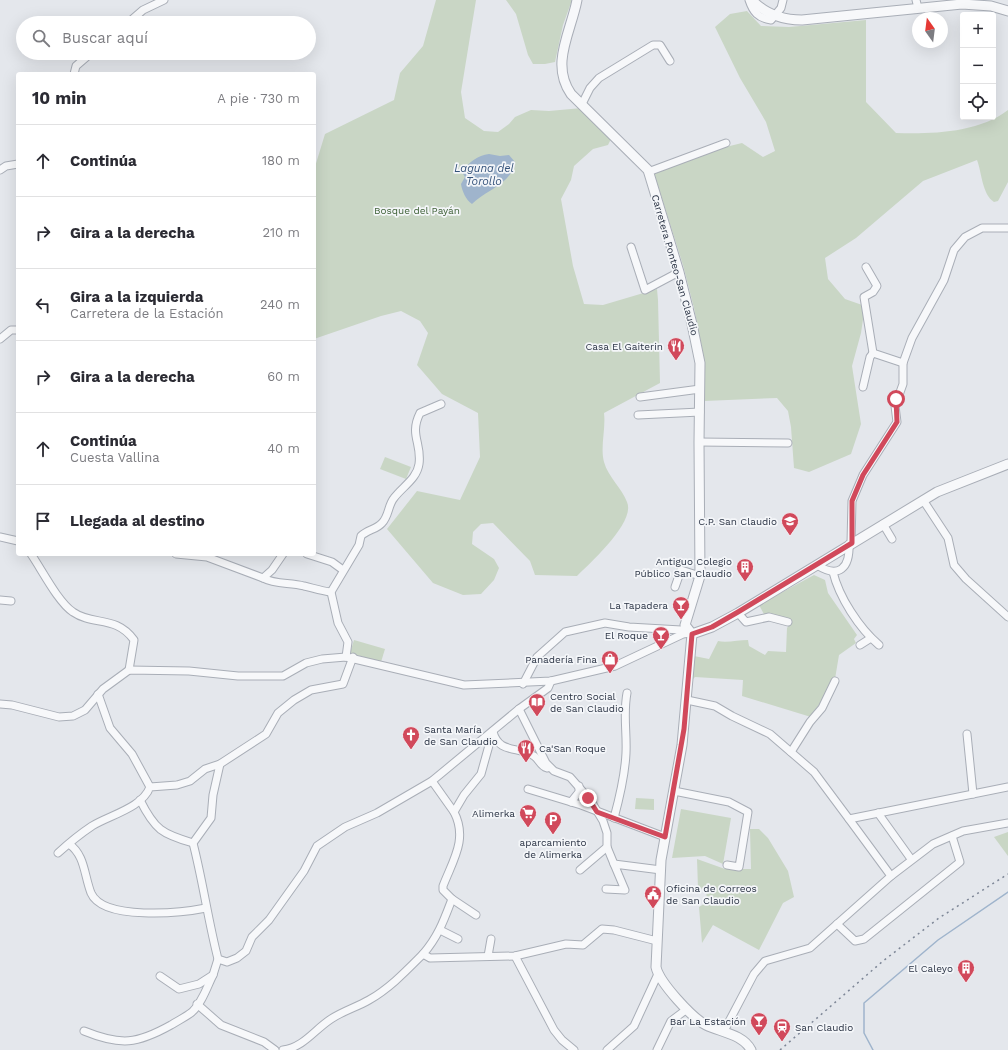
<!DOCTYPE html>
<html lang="es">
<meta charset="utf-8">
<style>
body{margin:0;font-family:"Work Sans",sans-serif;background:#f7f7f7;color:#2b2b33}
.controls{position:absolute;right:12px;top:12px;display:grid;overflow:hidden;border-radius:4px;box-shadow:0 4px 16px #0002}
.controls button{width:36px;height:36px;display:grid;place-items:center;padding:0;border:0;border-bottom:1px solid #e1e1e2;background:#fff;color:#2b2b33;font:20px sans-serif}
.compass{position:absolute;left:912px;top:12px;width:36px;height:36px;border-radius:50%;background:#fff;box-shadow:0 4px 16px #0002;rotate:346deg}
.stop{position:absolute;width:12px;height:12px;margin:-9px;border:3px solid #d1495b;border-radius:50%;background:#fff}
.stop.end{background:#d1495b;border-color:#fff;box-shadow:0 1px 4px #0008}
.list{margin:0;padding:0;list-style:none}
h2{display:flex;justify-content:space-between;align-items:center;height:52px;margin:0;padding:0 16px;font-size:17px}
h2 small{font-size:13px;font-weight:400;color:#7c7c81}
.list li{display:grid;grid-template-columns:26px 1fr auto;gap:12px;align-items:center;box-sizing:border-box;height:72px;padding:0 16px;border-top:1px solid #e1e1e2}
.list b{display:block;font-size:15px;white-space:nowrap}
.list p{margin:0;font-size:13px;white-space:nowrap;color:#7c7c81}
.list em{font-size:13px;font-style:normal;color:#7c7c81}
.icon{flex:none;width:22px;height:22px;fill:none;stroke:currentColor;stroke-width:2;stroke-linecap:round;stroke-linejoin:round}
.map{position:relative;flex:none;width:1008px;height:1050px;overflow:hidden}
.search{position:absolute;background:#fff;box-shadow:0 4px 16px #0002;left:16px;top:16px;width:300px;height:44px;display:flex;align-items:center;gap:10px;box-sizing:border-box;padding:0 14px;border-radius:22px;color:#7c7c81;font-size:15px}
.panel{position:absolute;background:#fff;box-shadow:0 4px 16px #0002;left:16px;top:72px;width:300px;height:484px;border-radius:4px}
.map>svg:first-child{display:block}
.green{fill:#c9d6c5}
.water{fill:#9fb4cc}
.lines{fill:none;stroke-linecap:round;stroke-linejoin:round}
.stream{stroke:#9fb4cc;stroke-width:1.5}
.minor-casing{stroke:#a9aeb7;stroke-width:9}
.tertiary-casing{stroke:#a9aeb7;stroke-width:11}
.minor{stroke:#f7f8fa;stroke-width:7}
.tertiary{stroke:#f7f8fa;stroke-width:9}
.rail{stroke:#7d8696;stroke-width:1.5;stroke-dasharray:2 4;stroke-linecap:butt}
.route{stroke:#d1495b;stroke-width:5}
.labels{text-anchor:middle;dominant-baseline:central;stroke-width:3.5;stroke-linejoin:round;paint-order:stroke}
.park-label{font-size:10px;fill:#3f6138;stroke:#f4f6f9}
.street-label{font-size:10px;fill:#2b3445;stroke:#f4f6f9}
.poi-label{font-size:10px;fill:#2b3445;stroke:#f4f6f9;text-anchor:end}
.water-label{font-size:11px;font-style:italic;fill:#34527a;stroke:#f4f6f9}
</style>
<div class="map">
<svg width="1008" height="1050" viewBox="0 0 1008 1050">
<rect width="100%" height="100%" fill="#e4e7ec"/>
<!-- green -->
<g class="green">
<path d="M436,0H476L461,92L465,118L484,131L498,132L509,124L515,117L531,110L549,111L582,108L612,137L608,145L593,149L574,166L571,180L561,199L573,266L584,304L603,305L657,289L658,300L660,383L604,413C606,429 600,447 604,462C608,477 622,488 627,502C636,522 590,563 577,576L535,575L530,561L493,523L481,524L473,532L472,544L494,559L499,568L494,580L481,594L463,595L433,583L387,529L417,491L460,500L480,457L478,413L442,394L417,365L428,333L420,321L401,311L381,316L314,339V170L325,134L394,100L400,73L423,46Z"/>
<path d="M506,0H572L563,25L555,62L545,64H533L528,55L516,14Z"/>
<path d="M747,11L761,26L789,27L866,20V102L896,133C932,134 978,133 1008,110V182L998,201L994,202C982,194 982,173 977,160L923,181L856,238L825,258L828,279L845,299L865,306L861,333L852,366L861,424L851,454L809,472L794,468L791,427L788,411L777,398L704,401L705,363L694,308L683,265L653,170L685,157L742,143L763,157L775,151L766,122L740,78L715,27L730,14Z"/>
<path d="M385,457L411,467L406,479L380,469Z"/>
<path d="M814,575L825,580L828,593L857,635L854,639L856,643L839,655L835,679L811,717L742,696L743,680L695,677L692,680L694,656L709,659L718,641C726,643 739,640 748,640L749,646L765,655L768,651L786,652L787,628L791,622L765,616L759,605Z"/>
<path d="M354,640L385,649L381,662L350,653Z"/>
<path d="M636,798L654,799V810L635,809Z"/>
<path d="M681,809L731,818L723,864L705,856L672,858Z"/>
<path d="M750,829H759L768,838L788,871L794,897L783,903L759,950L713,925L702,943L699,907L707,902L706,889L698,888L697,859L725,869H751Z"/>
<path d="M1008,832V856L994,837Z"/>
</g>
<!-- water -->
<path class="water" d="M489,154L500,156L509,155L515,162C513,183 484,191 472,204C466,200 462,191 461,184L465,177L462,172C468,163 478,155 489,154Z"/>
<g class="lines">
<!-- stream -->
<path class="stream" d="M873,1050L864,1033V1003L938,940L1008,892"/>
<!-- minor casing -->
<g class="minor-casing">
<g id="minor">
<path d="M749,0C753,12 758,18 771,20L781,8L783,0"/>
<path d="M916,0L918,8"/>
<path d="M128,23L143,10L164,0"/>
<path d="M74,74L76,66L91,53"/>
<path d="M582,104L590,88L599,78L653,45H660L670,61"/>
<path d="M0,170L6,166L18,164"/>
<path d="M648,172L726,143"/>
<path d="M631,247L645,290L679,272"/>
<path d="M866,267L877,286L873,292L864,297L873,353L903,363"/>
<path d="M0,339L11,330H18"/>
<path d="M863,387L870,357L873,353"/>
<path d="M640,397L700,389"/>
<path d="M638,415L700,412"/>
<path d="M699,442L788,443"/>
<path d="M923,500L948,538L954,565L966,579L1008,617"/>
<path d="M883,524L892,539"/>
<path d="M0,537L18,541"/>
<path d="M851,543L852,501L863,475L897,422L895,406L903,384V363L912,338L944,280L954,250L965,237L982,228H1008"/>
<path d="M31,554C42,570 58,602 73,612C93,626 116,615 134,640L129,670"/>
<path d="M176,554L207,557L263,578"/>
<path d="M283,554L272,570L263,578C276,585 290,582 304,586C313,588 321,591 331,592"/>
<path d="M307,554L332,562L343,570"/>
<path d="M817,565C839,579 850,568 849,544"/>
<path d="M833,572C839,597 859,628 879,645"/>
<path d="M675,587L681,570L700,576"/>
<path d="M0,600L11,601"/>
<path d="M738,613L746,622L769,617L788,622"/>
<path d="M860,645L871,638"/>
<path d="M346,657L348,642L338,623L331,592L359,545L361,536C367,530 377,529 382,523C389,516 388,505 394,498C402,487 417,479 419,464C422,443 409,435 420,413L441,404"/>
<path d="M353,657L343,684L311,690L294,700L278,713L266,734L220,764L213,795L211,818L193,843C203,882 208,920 218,959L227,962L237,958L246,951L252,937L269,920L304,871L317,846L345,827L377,813L432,781L519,709L548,688L551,681"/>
<path d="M523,684L537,657L565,632L605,623L629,627L681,630L690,633"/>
<path d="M98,694L110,728L132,754L150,787"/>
<path d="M687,700L715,706L732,716L770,734L814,772L849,819L1008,787"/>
<path d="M0,704L12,705L59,717L73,716L85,710L103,689L129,670L189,671L238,676H283L306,663L322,659L346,657L464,685L551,681L615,666L683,634L690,633"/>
<path d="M519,709L546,763L554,771L570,777L591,801L603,821L607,833V847L580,870"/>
<path d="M493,731L481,774L464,795L454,812C468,839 453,860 443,886V890L452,899C444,920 438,937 423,954L430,958L515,956L566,944L583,945L602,929L614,930L657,941"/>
<path d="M493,732C499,754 518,746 534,756C539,759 540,766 547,768"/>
<path d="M967,734L973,794"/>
<path d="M791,752L810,722L822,708L835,681"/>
<path d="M432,781L454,812"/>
<path d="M528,789L581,805L665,837"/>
<path d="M674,791L729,802L748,812L739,867L727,865"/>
<path d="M140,800C155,830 162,834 193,843"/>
<path d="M571,802L579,792V786"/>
<path d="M878,813L911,859"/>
<path d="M614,818C620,796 625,775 626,753C627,732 623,714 627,693"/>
<path d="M849,819L891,876"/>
<path d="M69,844C85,855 84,875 91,893C103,921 181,913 206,908"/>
<path d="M607,847L614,864"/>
<path d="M58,853C69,843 80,834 92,826C110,815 142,808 150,787L177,785L190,781L205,769L220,764"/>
<path d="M606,889L625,890L614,864L661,870"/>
<path d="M452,899L476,915"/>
<path d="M837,924L855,941L864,939L960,862L952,836"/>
<path d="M440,930L458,939"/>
<path d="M488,956L491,939"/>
<path d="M515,956L554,1030L562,1040L574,1050"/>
<path d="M160,976L179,989L199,984L213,975L218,959"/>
<path d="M197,1004L221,1025L264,1042L275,1050"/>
<path d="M84,1031C121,1046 137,1044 171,1025C177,1021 186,1017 192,1012C202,1003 207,987 213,975"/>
<path d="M724,1031L754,974L765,961L810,948L891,876L933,844L963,831L1008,823"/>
<path d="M283,1050C304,1047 314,1030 331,1019C343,1011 357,1007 369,1000C390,988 406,971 423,954"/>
<path d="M607,1050L634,1026L658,974"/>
<path d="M657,1050L671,1021L687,1009"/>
</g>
</g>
<!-- tertiary casing -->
<g class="tertiary-casing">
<g id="tertiary">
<path d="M577,0C571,32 550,64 571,94L648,170L679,272L692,324L700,363L699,442L700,576L685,625L692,634"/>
<path d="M752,0C765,14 784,20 802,20L962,4L991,6L1008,11"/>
<path d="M692,634L682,745L661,860L656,967C659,982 692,1018 706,1025C720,1032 743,1034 751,1050"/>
<path d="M692,634L712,627L738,613L937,492L1008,464"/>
</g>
</g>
<!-- minor -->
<use href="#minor" class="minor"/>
<!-- tertiary -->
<use href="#tertiary" class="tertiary"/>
<!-- rail -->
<path class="rail" d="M780,1050L883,961L939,918L1008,874"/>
</g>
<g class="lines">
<!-- route -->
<path class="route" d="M588,798L597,812L665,837L684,729L692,634L712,627L738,612L852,543V501L863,475L897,422L896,399"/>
</g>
<!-- icons -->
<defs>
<g id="restaurant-pin" transform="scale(0.9)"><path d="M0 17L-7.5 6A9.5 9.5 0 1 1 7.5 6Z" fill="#d1495b" stroke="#f4f6f9"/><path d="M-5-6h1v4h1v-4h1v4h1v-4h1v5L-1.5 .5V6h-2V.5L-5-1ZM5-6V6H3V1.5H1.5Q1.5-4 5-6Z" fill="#fff"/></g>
<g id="school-pin" transform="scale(0.9)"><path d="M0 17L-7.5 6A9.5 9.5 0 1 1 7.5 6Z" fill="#d1495b" stroke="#f4f6f9"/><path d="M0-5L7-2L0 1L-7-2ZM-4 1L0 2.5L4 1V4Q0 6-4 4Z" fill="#fff"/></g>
<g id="building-pin" transform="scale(0.9)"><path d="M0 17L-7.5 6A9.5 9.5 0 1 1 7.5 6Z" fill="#d1495b" stroke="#f4f6f9"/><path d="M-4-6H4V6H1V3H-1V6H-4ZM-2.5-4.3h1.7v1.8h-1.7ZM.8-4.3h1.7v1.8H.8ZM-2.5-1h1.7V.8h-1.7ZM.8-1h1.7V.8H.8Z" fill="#fff"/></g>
<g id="bar-pin" transform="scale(0.9)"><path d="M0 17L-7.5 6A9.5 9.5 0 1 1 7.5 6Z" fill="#d1495b" stroke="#f4f6f9"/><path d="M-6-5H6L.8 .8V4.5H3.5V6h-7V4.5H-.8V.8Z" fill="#fff"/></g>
<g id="shop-pin" transform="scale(0.9)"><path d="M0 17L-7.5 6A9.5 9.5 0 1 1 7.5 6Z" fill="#d1495b" stroke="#f4f6f9"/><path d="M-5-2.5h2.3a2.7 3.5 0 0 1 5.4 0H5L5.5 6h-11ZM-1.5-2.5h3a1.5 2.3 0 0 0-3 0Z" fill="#fff"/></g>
<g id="library-pin" transform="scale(0.9)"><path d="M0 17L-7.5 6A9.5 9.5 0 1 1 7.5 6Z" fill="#d1495b" stroke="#f4f6f9"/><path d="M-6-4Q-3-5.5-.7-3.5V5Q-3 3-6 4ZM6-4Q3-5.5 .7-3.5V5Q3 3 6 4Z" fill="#fff"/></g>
<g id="church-pin" transform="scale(0.9)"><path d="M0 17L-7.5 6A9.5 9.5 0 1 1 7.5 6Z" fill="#d1495b" stroke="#f4f6f9"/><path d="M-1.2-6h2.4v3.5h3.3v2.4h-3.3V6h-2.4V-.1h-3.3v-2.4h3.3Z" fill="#fff"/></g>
<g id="supermarket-pin" transform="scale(0.9)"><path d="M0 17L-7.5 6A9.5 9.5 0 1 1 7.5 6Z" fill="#d1495b" stroke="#f4f6f9"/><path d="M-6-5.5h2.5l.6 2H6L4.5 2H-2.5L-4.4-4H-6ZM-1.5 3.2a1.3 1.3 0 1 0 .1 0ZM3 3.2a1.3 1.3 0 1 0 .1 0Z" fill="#fff"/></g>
<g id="parking-pin" transform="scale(0.9)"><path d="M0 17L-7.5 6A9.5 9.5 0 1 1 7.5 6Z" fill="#d1495b" stroke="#f4f6f9"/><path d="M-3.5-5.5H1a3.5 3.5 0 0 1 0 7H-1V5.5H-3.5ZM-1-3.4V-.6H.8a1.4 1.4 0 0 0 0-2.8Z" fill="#fff"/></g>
<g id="civic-pin" transform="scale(0.9)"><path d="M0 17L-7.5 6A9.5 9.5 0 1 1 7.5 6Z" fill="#d1495b" stroke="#f4f6f9"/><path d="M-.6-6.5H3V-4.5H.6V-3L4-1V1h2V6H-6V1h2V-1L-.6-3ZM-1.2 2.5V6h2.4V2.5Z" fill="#fff"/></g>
<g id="station-pin" transform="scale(0.9)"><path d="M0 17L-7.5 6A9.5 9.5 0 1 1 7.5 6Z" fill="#d1495b" stroke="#f4f6f9"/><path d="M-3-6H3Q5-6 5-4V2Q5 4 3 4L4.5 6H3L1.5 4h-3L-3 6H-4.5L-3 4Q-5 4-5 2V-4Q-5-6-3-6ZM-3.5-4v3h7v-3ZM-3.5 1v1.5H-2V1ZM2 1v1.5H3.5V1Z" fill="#fff"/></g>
</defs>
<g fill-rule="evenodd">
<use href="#restaurant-pin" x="676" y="346"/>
<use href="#school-pin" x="790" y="521"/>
<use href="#building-pin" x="745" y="567"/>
<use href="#bar-pin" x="681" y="605"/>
<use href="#bar-pin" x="661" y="635"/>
<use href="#shop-pin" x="610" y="659"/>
<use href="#library-pin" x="537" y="702"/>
<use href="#church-pin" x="411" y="735"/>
<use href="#restaurant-pin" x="526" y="748"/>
<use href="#supermarket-pin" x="528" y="813"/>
<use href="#parking-pin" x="553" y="820"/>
<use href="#civic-pin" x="653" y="894"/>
<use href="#building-pin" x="966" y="968"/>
<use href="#bar-pin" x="759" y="1021"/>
<use href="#station-pin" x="782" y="1027"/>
</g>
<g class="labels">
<!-- park labels -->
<g class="park-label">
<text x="417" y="210">Bosque del Payán</text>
</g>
<!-- street labels -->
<g class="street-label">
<text transform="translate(675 265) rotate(74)">Carretera Ponteo-San Claudio</text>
</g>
<!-- poi labels -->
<g class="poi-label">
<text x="663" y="346">Casa El Gaiterin</text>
<text x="777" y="521">C.P. San Claudio</text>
<text x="732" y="561">Antiguo Colegio<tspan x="732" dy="12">Público San Claudio</tspan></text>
<text x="668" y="605">La Tapadera</text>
<text x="648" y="635">El Roque</text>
<text x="597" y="659">Panadería Fina</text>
<text x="550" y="696" text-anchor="start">Centro Social<tspan x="550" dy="12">de San Claudio</tspan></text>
<text x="424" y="729" text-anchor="start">Santa María<tspan x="424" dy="12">de San Claudio</tspan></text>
<text x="539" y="748" text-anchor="start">Ca'San Roque</text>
<text x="515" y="813">Alimerka</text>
<text x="553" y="842" text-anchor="middle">aparcamiento<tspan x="553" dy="12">de Alimerka</tspan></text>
<text x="666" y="888" text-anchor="start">Oficina de Correos<tspan x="666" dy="12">de San Claudio</tspan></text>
<text x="953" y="968">El Caleyo</text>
<text x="746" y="1021">Bar La Estación</text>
<text x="795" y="1027" text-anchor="start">San Claudio</text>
</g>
<!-- water labels -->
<g class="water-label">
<text x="484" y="168">Laguna del<tspan x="484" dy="13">Torollo</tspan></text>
</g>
</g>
</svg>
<div class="controls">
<button>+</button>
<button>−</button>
<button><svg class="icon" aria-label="locate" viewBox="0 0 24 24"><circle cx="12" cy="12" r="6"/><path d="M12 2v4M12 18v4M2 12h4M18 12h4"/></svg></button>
</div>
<svg class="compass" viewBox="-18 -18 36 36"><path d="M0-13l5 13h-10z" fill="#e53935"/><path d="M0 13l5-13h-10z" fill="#7c7c81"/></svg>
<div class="stop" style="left:896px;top:399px"></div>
<div class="stop end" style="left:588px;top:798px"></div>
<div class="search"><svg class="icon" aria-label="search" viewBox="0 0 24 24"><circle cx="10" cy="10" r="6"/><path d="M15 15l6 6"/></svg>Buscar aquí</div>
<section class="panel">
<h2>10 min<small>A pie · 730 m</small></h2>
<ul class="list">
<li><svg class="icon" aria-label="ahead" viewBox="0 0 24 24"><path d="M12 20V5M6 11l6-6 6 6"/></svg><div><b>Continúa</b></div><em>180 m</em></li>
<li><svg class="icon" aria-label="right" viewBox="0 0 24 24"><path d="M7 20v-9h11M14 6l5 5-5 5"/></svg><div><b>Gira a la derecha</b></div><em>210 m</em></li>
<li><svg class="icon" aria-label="left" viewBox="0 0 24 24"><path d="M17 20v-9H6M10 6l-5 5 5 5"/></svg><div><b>Gira a la izquierda</b><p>Carretera de la Estación</p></div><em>240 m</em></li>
<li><svg class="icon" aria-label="right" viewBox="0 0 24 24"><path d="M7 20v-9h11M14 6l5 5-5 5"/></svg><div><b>Gira a la derecha</b></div><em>60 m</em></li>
<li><svg class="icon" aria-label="ahead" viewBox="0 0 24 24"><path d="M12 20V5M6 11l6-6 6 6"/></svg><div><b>Continúa</b><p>Cuesta Vallina</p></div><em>40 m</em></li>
<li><svg class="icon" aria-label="arrive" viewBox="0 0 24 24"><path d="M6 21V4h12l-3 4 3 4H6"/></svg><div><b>Llegada al destino</b></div></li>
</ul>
</section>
</div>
